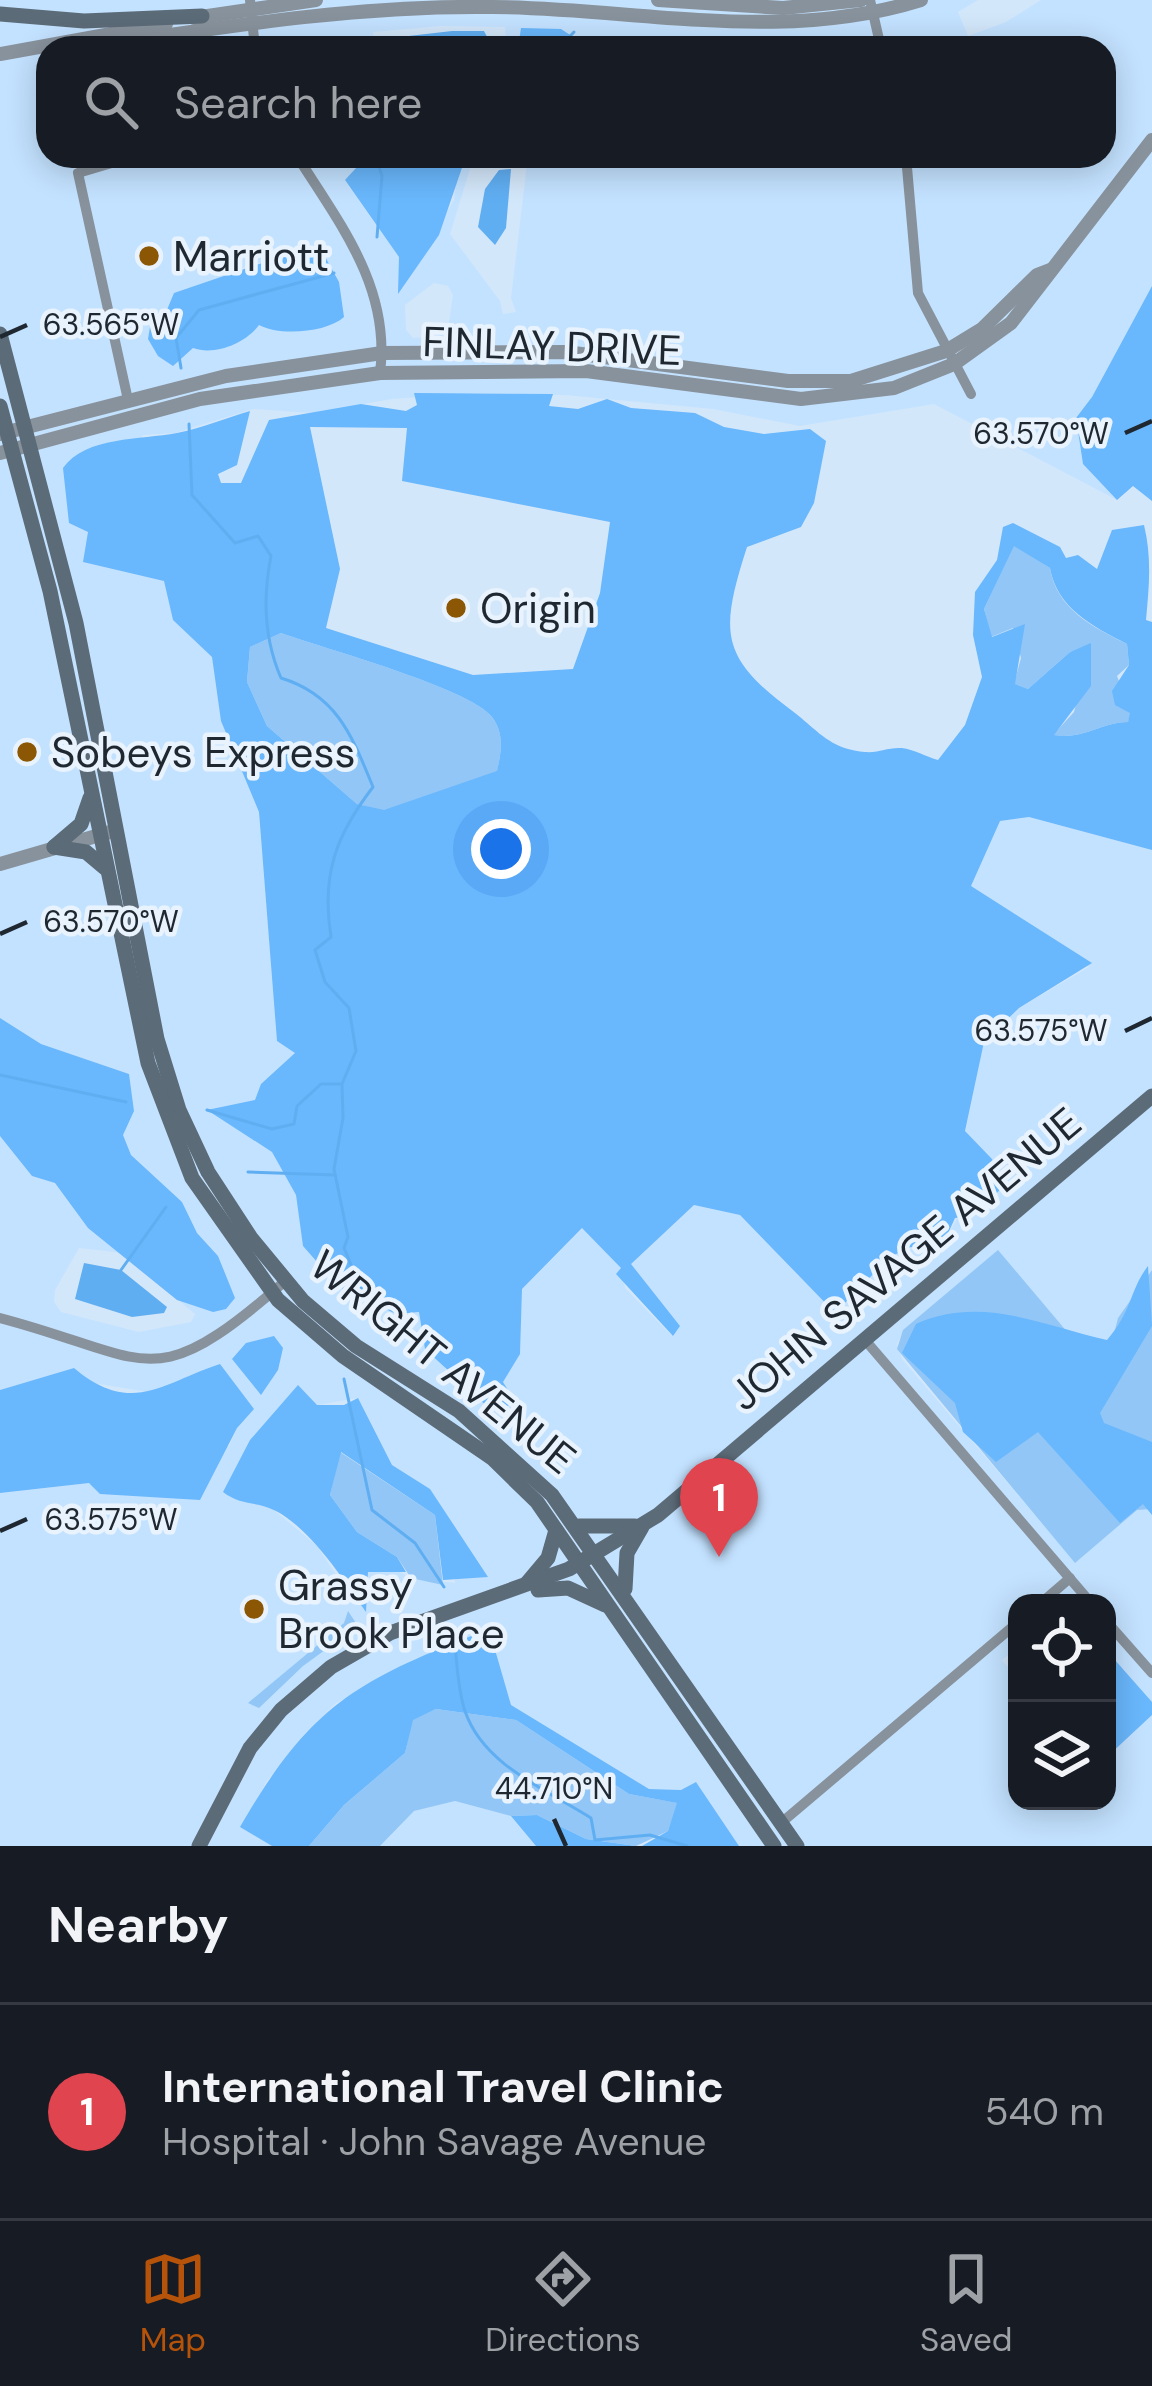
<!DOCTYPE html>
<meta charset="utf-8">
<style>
body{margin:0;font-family:"DM Sans",sans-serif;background:#20242c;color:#f1f3f6}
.controls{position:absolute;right:36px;bottom:36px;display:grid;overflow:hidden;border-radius:24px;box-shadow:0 6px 30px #0003}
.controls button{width:108px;height:108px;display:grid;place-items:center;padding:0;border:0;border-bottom:3px solid #363941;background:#171b24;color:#f1f3f6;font:60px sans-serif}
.you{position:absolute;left:501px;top:849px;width:42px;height:42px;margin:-30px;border:9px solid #fff;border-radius:50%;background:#1a73e8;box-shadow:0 0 0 18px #1a73e833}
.badge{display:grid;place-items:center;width:78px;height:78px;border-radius:50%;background:#b45309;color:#fff;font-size:39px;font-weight:700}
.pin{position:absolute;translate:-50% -99px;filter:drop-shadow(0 3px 6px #0008)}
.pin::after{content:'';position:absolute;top:63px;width:42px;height:36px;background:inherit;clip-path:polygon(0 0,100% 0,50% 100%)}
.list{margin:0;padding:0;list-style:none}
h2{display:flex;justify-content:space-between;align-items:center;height:156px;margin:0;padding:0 48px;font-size:51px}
h2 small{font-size:39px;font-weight:400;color:#9ea1a6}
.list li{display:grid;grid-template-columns:78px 1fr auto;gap:36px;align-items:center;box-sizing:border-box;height:216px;padding:0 48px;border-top:3px solid #363941}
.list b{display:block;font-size:45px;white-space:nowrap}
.list p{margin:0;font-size:39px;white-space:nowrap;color:#9ea1a6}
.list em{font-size:39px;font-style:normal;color:#9ea1a6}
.icon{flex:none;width:66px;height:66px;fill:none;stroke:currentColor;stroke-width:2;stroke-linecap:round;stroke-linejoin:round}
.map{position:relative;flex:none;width:1152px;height:1846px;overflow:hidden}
.search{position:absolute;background:#171b24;box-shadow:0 6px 30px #0003;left:36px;right:36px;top:36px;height:132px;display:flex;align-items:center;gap:30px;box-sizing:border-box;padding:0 42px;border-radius:36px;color:#9ea1a6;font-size:45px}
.sheet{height:372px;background:#171b24}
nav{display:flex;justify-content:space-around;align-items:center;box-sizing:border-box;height:168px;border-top:3px solid #363941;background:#171b24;font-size:33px;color:#9ea1a6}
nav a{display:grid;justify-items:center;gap:6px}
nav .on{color:#b45309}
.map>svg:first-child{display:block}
.built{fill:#c3e2ff;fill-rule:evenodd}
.green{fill:#91c6f7}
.forest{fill:#69b7fc;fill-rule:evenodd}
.water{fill:#60aef2}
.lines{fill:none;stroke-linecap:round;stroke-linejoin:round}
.stream{stroke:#60aef2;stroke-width:3}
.minor{stroke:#88929c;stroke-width:10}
.tertiary{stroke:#88929c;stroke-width:14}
.secondary{stroke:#5c6b78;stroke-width:15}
.ticks{fill:none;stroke:#1f2831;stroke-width:4.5}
.poi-dot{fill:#8b5704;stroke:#e9f3fd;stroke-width:4.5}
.labels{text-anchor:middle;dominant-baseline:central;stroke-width:9;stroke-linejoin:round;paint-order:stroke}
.poi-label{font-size:42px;fill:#1f2831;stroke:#e9f3fd;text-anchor:start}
.street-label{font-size:42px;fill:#1f2831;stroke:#e9f3fd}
.ticks-label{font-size:30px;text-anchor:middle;fill:#1f2831;stroke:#e9f3fd;stroke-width:9;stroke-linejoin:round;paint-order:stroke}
</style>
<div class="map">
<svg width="1152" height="1846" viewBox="0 0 1152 1846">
<rect width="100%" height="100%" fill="#d3e7fa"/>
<!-- built -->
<g class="built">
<path d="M0,0H978L958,12L968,36L1006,22L1041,0H1152V286L1092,397L1076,418L1083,464L1117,500L934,404L800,426L713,409L565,395L475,393L392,399L312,413L253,409L175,433L143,435L88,532L164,581L173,620L212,657L221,721L259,812L277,1041L296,1053L261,1084L256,1101L208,1111L272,1152L296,1195L303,1246L339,1287L396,1314L419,1312L447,1373L476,1391L492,1411L515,1403L503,1382L520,1353L522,1289L583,1228L622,1269L625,1288L672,1336L679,1325L630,1264L694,1205L740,1215L835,1313L890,1256L946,1238L992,1159L965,1132L984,1042L1019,1008L1089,967L971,886L999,821L1029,817L1152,850V1270L1110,1350L1095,1365L998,1251L904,1330L897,1344L902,1359L1075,1562L1137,1510L1152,1509V1702L1107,1651V1603H1017V1648L1002,1660L1017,1678V1801H1107V1757L1152,1715V1846H739L696,1782L681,1790L649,1789L511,1705L489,1630L336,1703L303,1735L267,1781L241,1827L272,1846H0V1493L89,1483L229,1446L237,1428L204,1369L177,1385L148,1392L93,1383L74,1368L0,1390V1136L32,1176L55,1183L88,1228L124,1253L79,1248L55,1290L54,1302L61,1312L139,1332L191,1322L195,1314L178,1300L213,1312L218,1256L197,1233L182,1202L131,1155L123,1135L134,1111L129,1074L41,1044L0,1018ZM440,26L505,27L507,48H518L521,29L590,48H1104V156H528L511,298L516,312L503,314L500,301L450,234L474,156H466L458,166L454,200L399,292V257L345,181L367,156H48V48H375L373,32ZM317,244L259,324L193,347L154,310L164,317L248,265L285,259ZM434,283L448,286L453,295L447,335L413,338L406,330L405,305ZM358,1398L392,1465L430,1489L448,1519L455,1583L411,1578L392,1568L368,1572L366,1604L346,1590L317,1546L274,1510L317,1405Z"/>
<path d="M455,1801L511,1816L536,1846H380L414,1811Z"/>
</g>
<!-- green -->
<g class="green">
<path d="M1014,545L1050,568C1056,608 1092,627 1127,644L1129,665L1117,676L1131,713L1128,722C1099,723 1084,740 1053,735L1074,712L1091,644L1070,652L1028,689L1014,684L1021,658L1013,628L991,637L984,609Z"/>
<path d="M281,633C322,648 470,688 492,717C505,734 501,753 497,772L384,811L357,804L267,726L247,682L250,647Z"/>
<path d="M998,1250L1095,1365L1110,1350L1118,1318L1152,1270V1509L1137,1510L1075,1563L897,1349L903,1330Z"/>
<path d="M340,1452L435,1515L443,1585L411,1578L397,1557L357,1532L330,1495Z"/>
<path d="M348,1611L358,1626L303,1666L259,1708L248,1703L344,1623Z"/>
<path d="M436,1709L516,1720L629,1794L678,1803L668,1831L636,1846L586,1839L537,1815L511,1816L455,1801L414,1811L380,1846H309L344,1805L405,1753L412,1720Z"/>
</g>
<!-- forest -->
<g class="forest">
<path d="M521,28L561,29L590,48H518Z"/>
<path d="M367,156H466L439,235L398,294L399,257L345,180Z"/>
<path d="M318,244L339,282L344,317C326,333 279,336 259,325C246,343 215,356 193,348L173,366L158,356L148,339L153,309L164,317L174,293Z"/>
<path d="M1152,286V501L1133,486L1117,500L1083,464L1076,418L1092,397Z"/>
<path d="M414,393L553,394L549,406L578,409L607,399L631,408L695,413L724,427L764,434L810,429L826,441L814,503L801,527L747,547C719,634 720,658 795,713C812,726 826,743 848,749C879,757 881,747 902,748C913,749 927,757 938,760L965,725L982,677L973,635L975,592L997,560L1003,527L1013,523L1060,547L1066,558L1078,555L1097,569L1112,530L1144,525C1152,558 1149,587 1146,620L1152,622V850L1029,817L1000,821L971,886L1092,963L1019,1008L984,1042L965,1131L992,1159L1005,1185L973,1216L955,1218L946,1238L923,1252L911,1247L890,1257L835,1313L740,1215L694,1205L631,1264L680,1326L673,1336L616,1274L621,1268L582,1228L522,1289L520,1354L503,1382L516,1403L492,1411L425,1349L419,1312L396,1314L339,1287L303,1246L296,1195L272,1152L207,1110L255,1100L261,1084L295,1053L277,1041L259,812L221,721L212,657L173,620L164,581L83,562L88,532L69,523L63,468C86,436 141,440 177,433C202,428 226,418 250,411L237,465L218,474L221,483H241L269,420L361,404L406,411L417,405ZM310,427L407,428L402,481L610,522L600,593L573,669L473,675L326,628L340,569ZM1014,546L1050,568C1057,608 1092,626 1127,644L1129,665L1112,691L1115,705L1130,713L1128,722C1099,723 1084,740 1054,735L1091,686V643L1070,652L1028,689L1015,684L1025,624L992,637L984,609ZM281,633C322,648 470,688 492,717C505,734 501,753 497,771L384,810L357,804L267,726L247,682L250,647Z"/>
<path d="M0,1018L41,1044L129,1074L134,1111L123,1135L131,1155L182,1202L197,1233L218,1256L235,1298L226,1309L213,1312L177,1300L88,1228L55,1183L32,1176L0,1136Z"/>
<path d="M1148,1266L1152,1326L1100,1413L1104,1423L1152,1442V1515L1143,1504L1120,1523L1038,1432L996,1462L963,1432L955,1403L902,1353L916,1324C981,1295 1041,1325 1107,1340C1133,1310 1129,1291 1148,1266Z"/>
<path d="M274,1336L283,1348L278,1370L261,1395L232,1359L246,1343Z"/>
<path d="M220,1364L254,1409L237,1428L200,1500L100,1494L89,1483L0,1493V1390L74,1368C132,1417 164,1382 220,1364Z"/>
<path d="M298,1385L317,1405H344L358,1398L392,1465L430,1489L488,1577L443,1580L435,1515L341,1452L330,1495L357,1532L397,1557L406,1572H368L366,1612C348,1587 314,1531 276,1511C257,1501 241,1506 223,1492L250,1440Z"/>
<path d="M489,1629L511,1705L649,1789L681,1790L696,1782L739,1846H642L668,1831L677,1803L629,1794L516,1720L436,1709L413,1720L405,1753L344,1805L309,1846H272L240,1827C312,1702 359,1680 489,1629Z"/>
<path d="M1107,1651L1152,1702V1715L1107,1757Z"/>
<path d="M537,1815L586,1839L636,1846H536L511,1816Z"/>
</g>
<!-- water -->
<g class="water">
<path d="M452,31H484L493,48L391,44L400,37Z"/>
<path d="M511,169L506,228L495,245L478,227L485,189L499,170Z"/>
<path d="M84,1263L121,1270L167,1307L164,1313L132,1317L75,1299Z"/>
</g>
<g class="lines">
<!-- stream -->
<g class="stream">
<path d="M559,48L574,32"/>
<path d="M377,237L382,176L377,161L384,156"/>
<path d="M181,368L176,338L199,310L334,273"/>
<path d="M189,424L192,495L235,543L258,536L271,556C263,596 264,639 281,678C337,695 352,736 373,787C336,835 321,875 331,937L315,950L325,982L349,1008L356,1051L342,1084L343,1118L334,1169L348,1237L344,1248L374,1319"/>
<path d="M0,1075L126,1102"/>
<path d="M207,1110L272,1129L294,1124L297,1106L321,1084H341"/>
<path d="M248,1172L335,1175"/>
<path d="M121,1270L166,1207"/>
<path d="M344,1379L372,1510L415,1543L444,1587"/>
<path d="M454,1636C457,1659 457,1688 465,1711C483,1765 547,1790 591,1818L595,1840L650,1835L687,1846"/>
</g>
<!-- minor -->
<g class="minor">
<path d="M250,0L255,48"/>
<path d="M870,0L881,48"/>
<path d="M297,156C340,224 391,288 380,373"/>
<path d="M906,156L918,293L971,394"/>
<path d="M128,400L78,173L135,156"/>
<path d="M0,1318C152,1358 150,1399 284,1282"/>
<path d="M865,1340L1091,1603"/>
<path d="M1041,1603L1070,1578"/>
<path d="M1107,1622L1152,1673"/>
<path d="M781,1823L1017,1623"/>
</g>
<!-- tertiary -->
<g class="tertiary">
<path d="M658,0L783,8L861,0"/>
<path d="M194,18L316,0"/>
<path d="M81,48C217,28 354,5 492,7C636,8 780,44 921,0"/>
<path d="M0,54L166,24"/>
<path d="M0,434L226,376L382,353L566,352L788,381H851L946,351L982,329L1037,275L1050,270"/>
<path d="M0,453L200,399L380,373L586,371L801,399L894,388L954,364L1011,323L1152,140"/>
<path d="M0,864L110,832"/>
</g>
<!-- secondary -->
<g class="secondary">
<path d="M0,14L84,21L202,16"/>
<path d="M0,334L76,623L157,1039L179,1110L208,1172L251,1238L303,1301L356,1346L459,1411L552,1495L797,1846"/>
<path d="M0,406L50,591L148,1063L192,1178L278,1300L343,1356L492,1458L537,1502L774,1846"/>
<path d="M54,847L81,824L90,798"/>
<path d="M54,847L86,852L105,868"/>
<path d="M579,1526H635"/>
<path d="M527,1583L548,1558L556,1530"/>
<path d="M625,1589L627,1553L642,1527"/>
<path d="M538,1590L568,1588L605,1605"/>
<path d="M199,1846L250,1748L281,1710L331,1667L390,1633L569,1569L658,1515L1152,1096"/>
</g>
</g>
<!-- ticks -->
<path class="ticks" d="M0,337L27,325M1125,433L1152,421M0,934L27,922M1125,1031L1152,1018M0,1531L27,1519M554,1819L566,1846"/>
<!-- markers -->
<g class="poi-dot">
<circle cx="149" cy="256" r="12"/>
<circle cx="456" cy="608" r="12"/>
<circle cx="27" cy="752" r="12"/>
<circle cx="254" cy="1609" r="12"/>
</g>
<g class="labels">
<!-- poi labels -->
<g class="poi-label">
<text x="173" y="256">Marriott</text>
<text x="480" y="608">Origin</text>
<text x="51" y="752">Sobeys Express</text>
<text x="278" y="1585">Grassy<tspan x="278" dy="48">Brook Place</tspan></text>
</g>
<!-- street labels -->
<g class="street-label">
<text transform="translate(552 346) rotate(2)">FINLAY DRIVE</text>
<text transform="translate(905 1259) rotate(-40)">JOHN SAVAGE AVENUE</text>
<text transform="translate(443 1362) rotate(39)">WRIGHT AVENUE</text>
</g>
</g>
<g class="ticks-label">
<text x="111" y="335">63.565°W</text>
<text x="1041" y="444">63.570°W</text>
<text x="111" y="932">63.570°W</text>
<text x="1041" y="1041">63.575°W</text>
<text x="111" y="1530">63.575°W</text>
<text x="554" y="1799">44.710°N</text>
</g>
</svg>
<div class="controls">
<button><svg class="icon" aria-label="locate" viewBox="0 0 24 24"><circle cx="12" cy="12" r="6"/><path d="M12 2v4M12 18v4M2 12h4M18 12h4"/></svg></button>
<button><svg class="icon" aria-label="layers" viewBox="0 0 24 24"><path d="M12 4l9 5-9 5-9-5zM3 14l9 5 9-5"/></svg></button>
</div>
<div class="you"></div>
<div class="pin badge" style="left:719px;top:1557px;background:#e0444e">1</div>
<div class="search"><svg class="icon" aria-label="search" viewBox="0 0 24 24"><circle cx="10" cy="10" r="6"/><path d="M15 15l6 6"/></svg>Search here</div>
</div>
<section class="sheet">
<h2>Nearby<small></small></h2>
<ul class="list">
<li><span class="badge" style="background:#e0444e">1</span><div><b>International Travel Clinic</b><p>Hospital · John Savage Avenue</p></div><em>540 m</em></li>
</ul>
</section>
<nav>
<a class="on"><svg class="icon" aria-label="map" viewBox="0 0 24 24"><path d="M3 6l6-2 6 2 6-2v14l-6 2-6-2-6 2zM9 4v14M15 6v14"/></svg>Map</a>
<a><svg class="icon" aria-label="directions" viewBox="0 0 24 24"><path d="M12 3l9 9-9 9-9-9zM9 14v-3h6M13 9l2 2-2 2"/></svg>Directions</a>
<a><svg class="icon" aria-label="saved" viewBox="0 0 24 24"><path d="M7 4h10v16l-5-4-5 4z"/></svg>Saved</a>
</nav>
